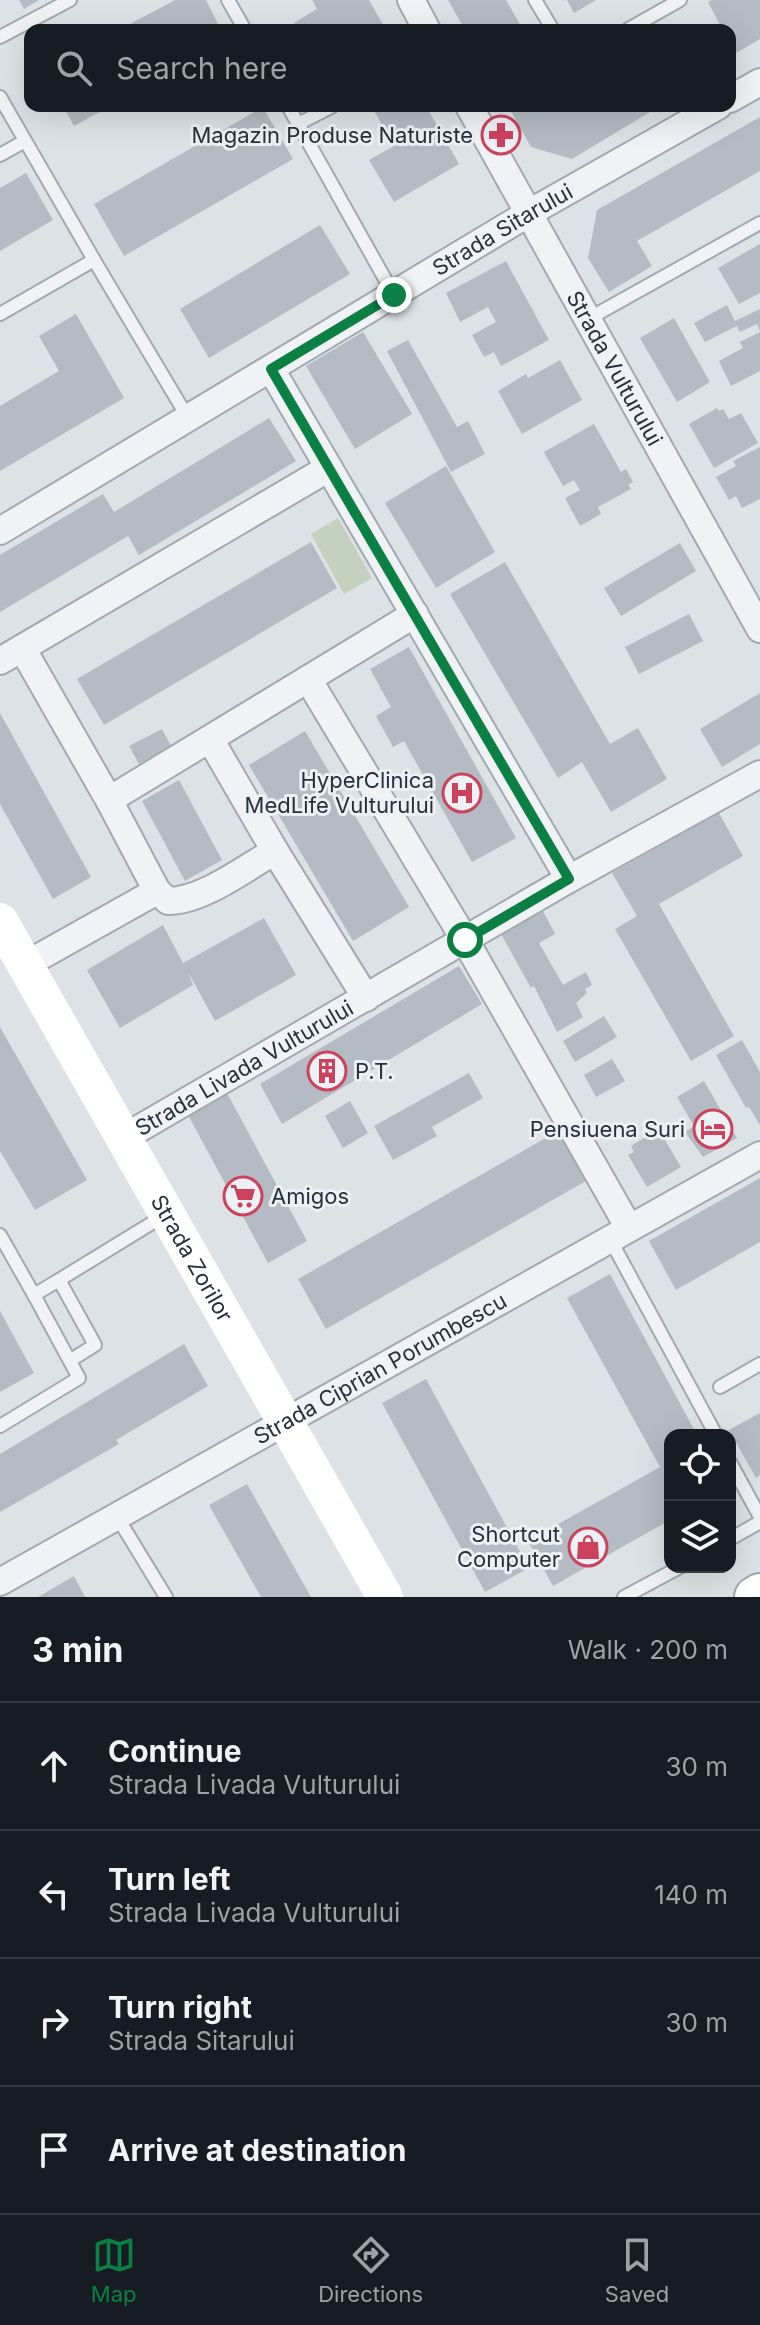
<!DOCTYPE html>
<meta charset="utf-8">
<style>
body{margin:0;font-family:Inter,sans-serif;background:#20242c;color:#f1f3f6}
.controls{position:absolute;right:24px;bottom:24px;display:grid;overflow:hidden;border-radius:16px;box-shadow:0 8px 32px #0002}
.controls button{width:72px;height:72px;display:grid;place-items:center;padding:0;border:0;border-bottom:2px solid #363941;background:#171b24;color:#f1f3f6;font:40px sans-serif}
.stop{position:absolute;width:24px;height:24px;margin:-18px;border:6px solid #0b8043;border-radius:50%;background:#fff}
.stop.end{background:#0b8043;border-color:#fff;box-shadow:0 2px 8px #0008}
.list{margin:0;padding:0;list-style:none}
h2{display:flex;justify-content:space-between;align-items:center;height:104px;margin:0;padding:0 32px;font-size:34px}
h2 small{font-size:26px;font-weight:400;color:#9ea1a6}
.list li{display:grid;grid-template-columns:52px 1fr auto;gap:24px;align-items:center;box-sizing:border-box;height:128px;padding:0 32px;border-top:2px solid #363941}
.list b{display:block;font-size:30px;white-space:nowrap}
.list p{margin:0;font-size:26px;white-space:nowrap;color:#9ea1a6}
.list em{font-size:26px;font-style:normal;color:#9ea1a6}
.icon{flex:none;width:44px;height:44px;fill:none;stroke:currentColor;stroke-width:2;stroke-linecap:round;stroke-linejoin:round}
.map{position:relative;flex:none;width:760px;height:1597px;overflow:hidden}
.search{position:absolute;background:#171b24;box-shadow:0 8px 32px #0002;left:24px;right:24px;top:24px;height:88px;display:flex;align-items:center;gap:20px;box-sizing:border-box;padding:0 28px;border-radius:16px;color:#9ea1a6;font-size:30px}
.sheet{height:616px;background:#171b24}
nav{display:flex;justify-content:space-around;align-items:center;box-sizing:border-box;height:112px;border-top:2px solid #363941;background:#171b24;font-size:22px;color:#9ea1a6}
nav a{display:grid;justify-items:center;gap:4px}
nav .on{color:#0b8043}
.map>svg:first-child{display:block}
.green{fill:#c4d1be}
.building{fill:#b5bbc4}
.lines{fill:none;stroke-linecap:round;stroke-linejoin:round}
.lane-casing{stroke:#a3a9b1;stroke-width:16}
.street-casing{stroke:#a3a9b1;stroke-width:30}
.primary-casing{stroke:#9da6b2;stroke-width:44}
.lane{stroke:#f0f2f5;stroke-width:12}
.street{stroke:#f0f2f5;stroke-width:26}
.secondary{stroke:#fff;stroke-width:36}
.primary{stroke:#fff;stroke-width:40}
.route{stroke:#0b8043;stroke-width:10}
.labels{text-anchor:middle;dominant-baseline:central;stroke-width:6;stroke-linejoin:round;paint-order:stroke}
.poi-label{font-size:22px;fill:#27303d;stroke:#edf0f5;text-anchor:end}
.street-label{font-size:22px;fill:#27303d;stroke:#edf0f5}
</style>
<div class="map">
<svg width="760" height="1597" viewBox="0 0 760 1597">
<rect width="100%" height="100%" fill="#dde2e7"/>
<!-- green -->
<path class="green" d="M338,518L372,578L344,594L311,534Z"/>
<!-- building -->
<g class="building">
<path d="M19,0H39L24,9Z"/>
<path d="M175,0H206L221,30H119Z"/>
<path d="M312,0H369L386,30H298L294,23L317,9Z"/>
<path d="M448,0H506L523,30H465Z"/>
<path d="M567,0H596L574,13Z"/>
<path d="M712,0H760V39L736,53L730,42V30H723L708,2Z"/>
<path d="M63,106H111L74,126Z"/>
<path d="M426,106L459,164L394,202L369,160L394,146L372,107Z"/>
<path d="M508,106H660L572,159L531,147Z"/>
<path d="M263,107L293,159L124,256L94,204Z"/>
<path d="M760,117V171L637,241L652,266L609,292L588,258L597,210Z"/>
<path d="M26,173L53,220L0,251V188Z"/>
<path d="M320,225L350,274L209,358L180,309Z"/>
<path d="M760,244V293L739,304L718,268Z"/>
<path d="M506,261L549,340L501,366L494,352L484,357L472,335L496,322L488,307L460,322L446,293Z"/>
<path d="M727,305L735,321L760,309V331L757,324L740,332L737,326L705,342L694,323Z"/>
<path d="M76,314L124,398L0,471V406L59,371L39,336Z"/>
<path d="M674,318L710,382L677,402L640,338Z"/>
<path d="M363,332L412,414L355,449L306,366Z"/>
<path d="M760,332V371L731,386L719,361L743,348L740,342Z"/>
<path d="M408,340L457,427L468,421L485,454L451,472L387,351Z"/>
<path d="M560,360L582,400L522,434L498,391L526,374L528,378Z"/>
<path d="M717,408L719,411L723,409L729,419L741,413L758,443L714,468L689,424Z"/>
<path d="M269,418L296,461L139,555L128,536L0,612V555L103,494L114,512Z"/>
<path d="M594,424L621,472L626,469L633,482L628,485L631,489L598,507L601,514L580,526L565,498L580,490L574,480L563,486L544,452Z"/>
<path d="M760,447V499L742,508L736,496L729,500L716,477L736,466L733,461Z"/>
<path d="M446,466L495,552L436,588L385,503Z"/>
<path d="M311,542L337,588L104,725L77,679Z"/>
<path d="M680,543L696,571L621,616L604,588Z"/>
<path d="M505,562L610,744L638,728L667,779L611,812L582,762L558,778L450,594Z"/>
<path d="M689,614L703,641L639,674L625,647Z"/>
<path d="M409,647L516,838L472,862L404,741L393,747L376,716L391,707L370,669Z"/>
<path d="M760,693V744L722,767L700,729Z"/>
<path d="M0,713L91,877L53,899L0,804Z"/>
<path d="M162,729L171,746L139,764L129,746Z"/>
<path d="M305,731L409,907L353,941L249,765Z"/>
<path d="M179,780L222,860L185,881L142,801Z"/>
<path d="M719,813L743,856L659,904L734,1036L691,1061L615,929L637,916L612,873Z"/>
<path d="M542,909L555,934L539,943L563,985L586,972L592,985L585,989L587,993L576,1003L583,1017L557,1032L534,986L531,988L500,932Z"/>
<path d="M264,918L296,975L215,1021L188,972L193,985L120,1028L87,970L163,925L183,963Z"/>
<path d="M459,966L482,1004L282,1124L260,1084Z"/>
<path d="M604,1016L617,1037L575,1062L563,1041Z"/>
<path d="M0,1027L87,1180L35,1210L0,1151Z"/>
<path d="M742,1040L760,1072V1125L749,1107L746,1108L716,1055Z"/>
<path d="M612,1059L625,1081L596,1097L584,1075Z"/>
<path d="M469,1073L483,1098L432,1127L437,1136L393,1160L374,1126Z"/>
<path d="M704,1081L737,1138L703,1157L685,1132L694,1126L677,1097Z"/>
<path d="M227,1093L307,1241L268,1263L188,1115Z"/>
<path d="M350,1101L368,1133L343,1148L325,1116Z"/>
<path d="M565,1127L593,1177L326,1329L298,1279Z"/>
<path d="M652,1133L656,1139L662,1135L681,1167L647,1187L628,1155L634,1152L631,1146Z"/>
<path d="M760,1178V1242L676,1290L649,1241Z"/>
<path d="M610,1274L697,1435H670V1520L553,1586L528,1541L660,1467L567,1298Z"/>
<path d="M0,1311L34,1373L0,1392Z"/>
<path d="M184,1344L208,1386L116,1440L119,1444L0,1512V1454Z"/>
<path d="M426,1379L529,1568L485,1592L382,1403Z"/>
<path d="M760,1413V1475L756,1478L729,1430Z"/>
<path d="M247,1484L311,1597H261L209,1505Z"/>
<path d="M74,1576L85,1597H38Z"/>
</g>
<g class="lines">
<!-- lane casing -->
<g class="lane-casing">
<g id="lane">
<path d="M228,0L245,30"/>
<path d="M535,0L553,30"/>
<path d="M627,30L680,0"/>
<path d="M0,37L70,0"/>
<path d="M0,97L94,260"/>
<path d="M288,106L394,295"/>
<path d="M298,124L333,106"/>
<path d="M0,155L25,141"/>
<path d="M0,314L94,260L188,418"/>
<path d="M588,319L760,223"/>
<path d="M0,1235L34,1295L59,1280L95,1345L71,1360"/>
<path d="M610,1239L716,1435"/>
<path d="M59,1280L165,1215"/>
<path d="M720,1387L760,1364"/>
<path d="M0,1426L79,1378L34,1295"/>
<path d="M730,1462L760,1517"/>
<path d="M116,1515L166,1597"/>
<path d="M730,1539L760,1522"/>
<path d="M624,1597L680,1567"/>
</g>
</g>
<!-- street casing -->
<g class="street-casing">
<g id="street">
<path d="M411,0L427,30"/>
<path d="M730,99L760,82"/>
<path id="s1" d="M469,106L760,629"/>
<path d="M271,369L569,879"/>
<path id="s2" d="M0,531L529,213L718,106"/>
<path d="M22,648L109,800"/>
<path d="M0,661L329,468"/>
<path d="M308,679L465,940L629,1228"/>
<path d="M210,739L275,851L366,998"/>
<path d="M275,851C245,868 203,901 168,901L157,891L109,800L415,614"/>
<path d="M25,965L157,891"/>
<path id="s3" d="M123,1138L569,879L760,774"/>
<path id="s4" d="M0,1582L760,1155"/>
</g>
</g>
<!-- primary casing -->
<g class="primary-casing">
<path id="primary" d="M755,1597L760,1594"/>
</g>
<!-- lane -->
<use href="#lane" class="lane"/>
<!-- street -->
<use href="#street" class="street"/>
<!-- secondary -->
<path class="secondary" id="s5" d="M0,921L385,1597"/>
<!-- primary -->
<use href="#primary" class="primary"/>
</g>
<g class="lines">
<!-- route -->
<path class="route" d="M394,295L271,369L569,879L465,940"/>
</g>
<!-- icons -->
<defs>
<g id="pharmacy-ring" transform="scale(2)"><circle r="9.5" fill="#edf0f5" stroke="#cc425d" stroke-width="1.5"/><path d="M-2-6h4v4h4v4h-4v4h-4v-4h-4v-4h4Z" fill="#cc425d"/></g>
<g id="hospital-ring" transform="scale(2)"><circle r="9.5" fill="#edf0f5" stroke="#cc425d" stroke-width="1.5"/><path d="M-5-5h3v3.5h4V-5h3V5h-3V1.5h-4V5h-3Z" fill="#cc425d"/></g>
<g id="building-ring" transform="scale(2)"><circle r="9.5" fill="#edf0f5" stroke="#cc425d" stroke-width="1.5"/><path d="M-4-6H4V6H1V3H-1V6H-4ZM-2.5-4.3h1.7v1.8h-1.7ZM.8-4.3h1.7v1.8H.8ZM-2.5-1h1.7V.8h-1.7ZM.8-1h1.7V.8H.8Z" fill="#cc425d"/></g>
<g id="hotel-ring" transform="scale(2)"><circle r="9.5" fill="#edf0f5" stroke="#cc425d" stroke-width="1.5"/><path d="M-6-4.5h1.5V1H6V5H4.5V3h-9V5H-6ZM-4 0a1.8 1.8 0 1 1 3.6 0ZM.5 0V-2.5h3Q6-2.5 6 0Z" fill="#cc425d"/></g>
<g id="supermarket-ring" transform="scale(2)"><circle r="9.5" fill="#edf0f5" stroke="#cc425d" stroke-width="1.5"/><path d="M-6-5.5h2.5l.6 2H6L4.5 2H-2.5L-4.4-4H-6ZM-1.5 3.2a1.3 1.3 0 1 0 .1 0ZM3 3.2a1.3 1.3 0 1 0 .1 0Z" fill="#cc425d"/></g>
<g id="shop-ring" transform="scale(2)"><circle r="9.5" fill="#edf0f5" stroke="#cc425d" stroke-width="1.5"/><path d="M-5-2.5h2.3a2.7 3.5 0 0 1 5.4 0H5L5.5 6h-11ZM-1.5-2.5h3a1.5 2.3 0 0 0-3 0Z" fill="#cc425d"/></g>
</defs>
<g fill-rule="evenodd">
<use href="#pharmacy-ring" x="501" y="135"/>
<use href="#hospital-ring" x="462" y="793"/>
<use href="#building-ring" x="327" y="1071"/>
<use href="#hotel-ring" x="713" y="1129"/>
<use href="#supermarket-ring" x="243" y="1196"/>
<use href="#shop-ring" x="588" y="1547"/>
</g>
<g class="labels">
<!-- poi labels -->
<g class="poi-label">
<text x="473" y="135">Magazin Produse Naturiste</text>
<text x="434" y="780">HyperClinica<tspan x="434" dy="25">MedLife Vulturului</tspan></text>
<text x="355" y="1071" text-anchor="start">P.T.</text>
<text x="685" y="1129">Pensiuena Suri</text>
<text x="271" y="1196" text-anchor="start">Amigos</text>
<text x="560" y="1534">Shortcut<tspan x="560" dy="25">Computer</tspan></text>
</g>
<!-- street labels -->
<g class="street-label">
<text stroke="none"><textPath href="#s2" startOffset="586">Strada Sitarului</textPath></text>
<text stroke="none"><textPath href="#s1" startOffset="300">Strada Vulturului</textPath></text>
<text stroke="none"><textPath href="#s3" startOffset="140">Strada Livada Vulturului</textPath></text>
<text stroke="none"><textPath href="#s5" startOffset="388">Strada Zorilor</textPath></text>
<text stroke="none"><textPath href="#s4" startOffset="436">Strada Ciprian Porumbescu</textPath></text>
</g>
</g>
</svg>
<div class="controls">
<button><svg class="icon" aria-label="locate" viewBox="0 0 24 24"><circle cx="12" cy="12" r="6"/><path d="M12 2v4M12 18v4M2 12h4M18 12h4"/></svg></button>
<button><svg class="icon" aria-label="layers" viewBox="0 0 24 24"><path d="M12 4l9 5-9 5-9-5zM3 14l9 5 9-5"/></svg></button>
</div>
<div class="stop" style="left:465px;top:940px"></div>
<div class="stop end" style="left:394px;top:295px"></div>
<div class="search"><svg class="icon" aria-label="search" viewBox="0 0 24 24"><circle cx="10" cy="10" r="6"/><path d="M15 15l6 6"/></svg>Search here</div>
</div>
<section class="sheet">
<h2>3 min<small>Walk · 200 m</small></h2>
<ul class="list">
<li><svg class="icon" aria-label="ahead" viewBox="0 0 24 24"><path d="M12 20V5M6 11l6-6 6 6"/></svg><div><b>Continue</b><p>Strada Livada Vulturului</p></div><em>30 m</em></li>
<li><svg class="icon" aria-label="left" viewBox="0 0 24 24"><path d="M17 20v-9H6M10 6l-5 5 5 5"/></svg><div><b>Turn left</b><p>Strada Livada Vulturului</p></div><em>140 m</em></li>
<li><svg class="icon" aria-label="right" viewBox="0 0 24 24"><path d="M7 20v-9h11M14 6l5 5-5 5"/></svg><div><b>Turn right</b><p>Strada Sitarului</p></div><em>30 m</em></li>
<li><svg class="icon" aria-label="arrive" viewBox="0 0 24 24"><path d="M6 21V4h12l-3 4 3 4H6"/></svg><div><b>Arrive at destination</b></div></li>
</ul>
</section>
<nav>
<a class="on"><svg class="icon" aria-label="map" viewBox="0 0 24 24"><path d="M3 6l6-2 6 2 6-2v14l-6 2-6-2-6 2zM9 4v14M15 6v14"/></svg>Map</a>
<a><svg class="icon" aria-label="directions" viewBox="0 0 24 24"><path d="M12 3l9 9-9 9-9-9zM9 14v-3h6M13 9l2 2-2 2"/></svg>Directions</a>
<a><svg class="icon" aria-label="saved" viewBox="0 0 24 24"><path d="M7 4h10v16l-5-4-5 4z"/></svg>Saved</a>
</nav>
